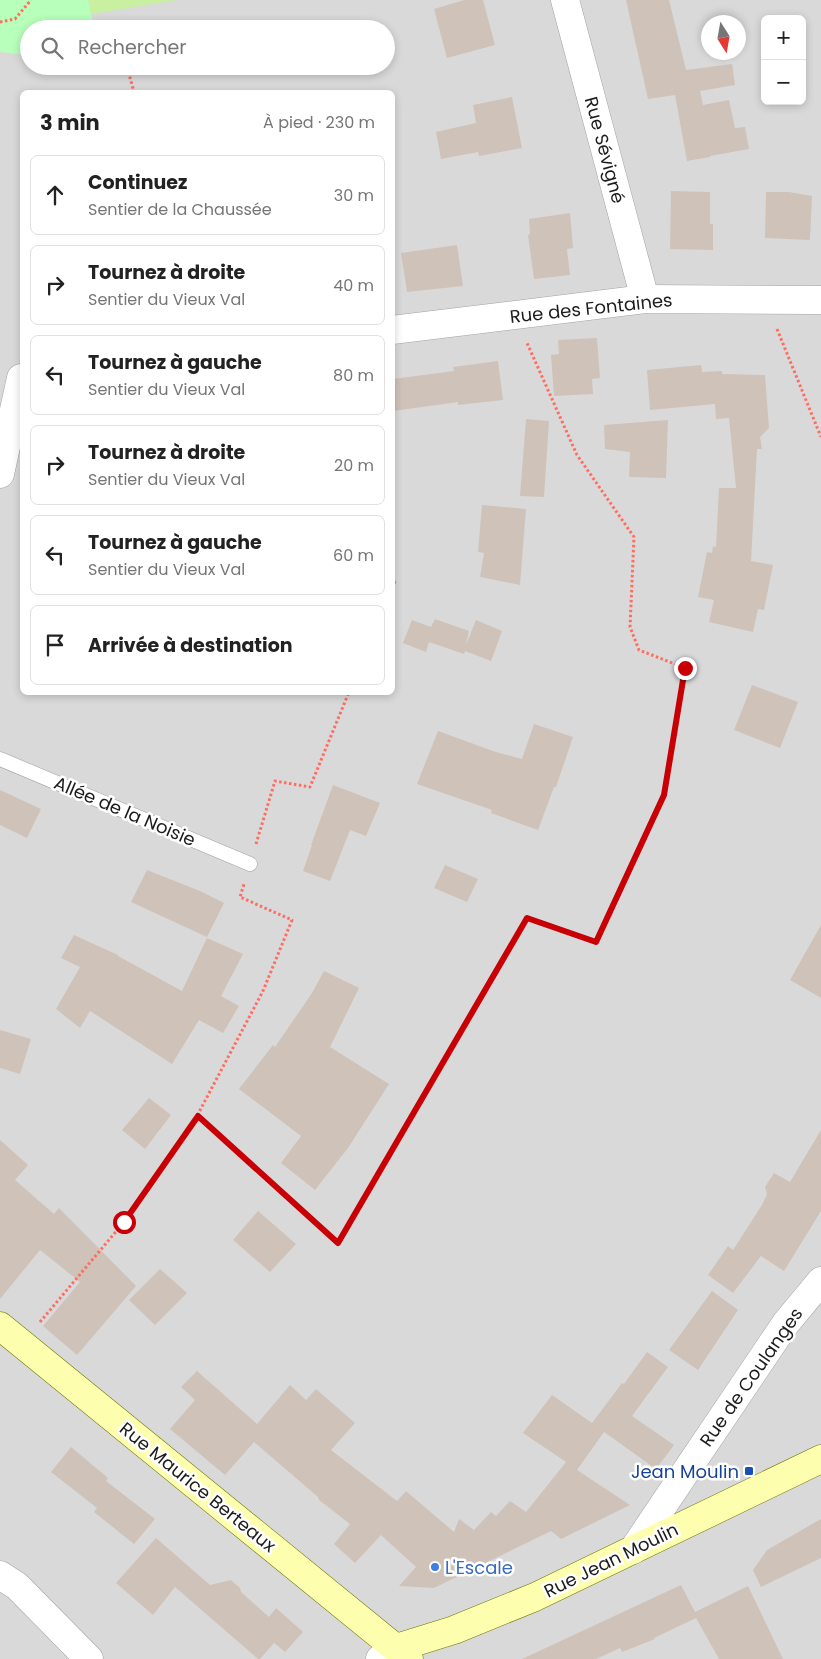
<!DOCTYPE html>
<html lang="fr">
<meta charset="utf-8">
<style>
body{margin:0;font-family:Poppins,sans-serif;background:#f6f6f6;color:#222}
.controls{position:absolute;right:15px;top:15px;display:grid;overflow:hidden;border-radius:8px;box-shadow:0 2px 8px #0003}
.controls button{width:45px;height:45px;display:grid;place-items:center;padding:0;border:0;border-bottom:1px solid #e0e0e0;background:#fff;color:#222;font:25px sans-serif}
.compass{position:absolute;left:701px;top:15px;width:45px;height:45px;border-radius:50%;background:#fff;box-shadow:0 2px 8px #0003;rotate:169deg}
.stop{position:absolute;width:15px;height:15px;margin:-11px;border:4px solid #c80005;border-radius:50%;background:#fff}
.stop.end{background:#c80005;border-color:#fff;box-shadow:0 1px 5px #0008}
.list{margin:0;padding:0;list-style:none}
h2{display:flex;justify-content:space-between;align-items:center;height:65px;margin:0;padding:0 20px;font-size:21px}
h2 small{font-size:16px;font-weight:400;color:#767676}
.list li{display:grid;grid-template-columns:32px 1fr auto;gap:15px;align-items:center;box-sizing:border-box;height:80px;margin:0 10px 10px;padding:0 10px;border:1px solid #e0e0e0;border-radius:8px}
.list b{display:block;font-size:19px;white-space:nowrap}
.list p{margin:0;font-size:16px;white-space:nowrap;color:#767676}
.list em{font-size:16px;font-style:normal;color:#767676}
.icon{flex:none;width:28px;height:28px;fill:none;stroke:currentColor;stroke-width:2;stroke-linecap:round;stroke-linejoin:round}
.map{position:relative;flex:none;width:821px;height:1659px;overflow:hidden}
.search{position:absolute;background:#fff;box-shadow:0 2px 8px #0003;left:20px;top:20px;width:375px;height:55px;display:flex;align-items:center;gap:12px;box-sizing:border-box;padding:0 18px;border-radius:28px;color:#767676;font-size:19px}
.panel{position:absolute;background:#fff;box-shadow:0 2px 8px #0003;left:20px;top:90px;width:375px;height:605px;border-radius:8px}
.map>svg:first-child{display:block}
.residential{fill:#dad9d9;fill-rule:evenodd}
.grass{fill:#c9efa0}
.park{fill:#b7ffbb}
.building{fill:#cfc2b9}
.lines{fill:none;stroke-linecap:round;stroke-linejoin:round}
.lane-casing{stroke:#a3a3a3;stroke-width:15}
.street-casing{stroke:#a3a3a3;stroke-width:29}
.secondary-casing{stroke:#6c7600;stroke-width:29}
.path{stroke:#ff6d61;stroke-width:3;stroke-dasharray:2.5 2.5;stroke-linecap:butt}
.lane{stroke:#fff;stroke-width:14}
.street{stroke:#fff;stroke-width:28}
.secondary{stroke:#fdffae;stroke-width:28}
.route{stroke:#c80005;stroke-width:6}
.transit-dot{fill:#1a4fb4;stroke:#fff;stroke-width:2}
.shop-dot{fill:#3f7fe0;stroke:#fff;stroke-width:2}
.labels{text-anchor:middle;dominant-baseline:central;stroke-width:5;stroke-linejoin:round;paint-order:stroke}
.street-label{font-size:18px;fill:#1c1c1c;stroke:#fff}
.transit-label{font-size:18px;fill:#164399;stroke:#fff;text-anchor:end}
.shop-label{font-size:18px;fill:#366cbe;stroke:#fff;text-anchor:start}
</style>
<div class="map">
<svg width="821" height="1659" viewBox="0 0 821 1659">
<rect width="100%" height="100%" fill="#efe9e0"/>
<!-- residential -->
<path class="residential" d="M0,0H821V1659H0ZM765,19H802V101H765ZM708,22H738V52H708ZM29,29H386V66H29ZM22,92H392V692H22Z"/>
<!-- grass -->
<path class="grass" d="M88,0H177L91,14Z"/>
<!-- park -->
<path class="park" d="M0,0H88L94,29H29V55L0,52Z"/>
<!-- building -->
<g class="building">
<path d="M464,0H483L495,45L447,58L434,9Z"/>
<path d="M626,0H669L686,70L732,64L735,85L700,91L703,105L729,100L735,128L745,127L749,149L710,156V157L687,161L675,95L648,99Z"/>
<path d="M512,97L522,148L479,156L478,152L441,159L436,132L476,123L473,105Z"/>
<path d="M671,191L710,192V224H713V250L670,249Z"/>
<path d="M766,192H789L812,196L810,240L765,238Z"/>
<path d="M570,213L573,248L567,249L570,275L534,279L528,235L530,234L529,219Z"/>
<path d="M457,245L463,286L407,292L401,253Z"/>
<path d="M597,338L600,378L592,379L593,394L554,396L551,355L559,354L558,340Z"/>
<path d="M498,361L503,400L458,405V402L393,411V379L454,371L453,367Z"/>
<path d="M701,365L702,372L722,371V374L765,375L769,428L760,437L762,449H757L751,561L773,565L764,610L758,609L753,632L709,622L714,600L698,597L707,552L712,553L713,546L716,547L719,488H736L729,418L716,419L715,404L650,410L647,370Z"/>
<path d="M526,419L549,421L544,497L520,496Z"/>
<path d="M668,420L666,478L629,477L630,452L605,449L604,425Z"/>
<path d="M482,505L526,509L520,585L480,577L484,553L478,552Z"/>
<path d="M435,619L469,631L466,645L476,620L502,631L491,661L465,651L464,654L429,642L426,652L403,643L412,620L431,627Z"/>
<path d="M752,685L798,702L780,748L734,730Z"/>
<path d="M534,724L573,737L556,787H554L538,830L491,813L492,810L417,784L438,731L496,752L522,759Z"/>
<path d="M333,785L380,803L366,836L350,830L330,881L303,871L312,845H311Z"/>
<path d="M0,790L41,809L27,838L0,825Z"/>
<path d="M445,865L478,879L467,902L434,888Z"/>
<path d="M147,870L200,891L224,903L207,937L131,902Z"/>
<path d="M821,925V998L790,980Z"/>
<path d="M74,935L118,955V956L182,991L207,938L243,954L221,996L239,1006L223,1033L199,1020L172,1064L90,1011L80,1028L56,1009L80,967L61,958Z"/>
<path d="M324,971L359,988L330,1047L389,1084L348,1148L315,1190L281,1163L301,1136L239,1089L273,1045L275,1047L312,993Z"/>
<path d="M0,1030L31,1039L20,1074L0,1068Z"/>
<path d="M149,1098L171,1115L145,1149L122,1130Z"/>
<path d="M821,1130V1211L784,1271L761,1256L733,1293L708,1275L728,1246L733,1250L762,1205L767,1194L765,1187L774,1173L790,1182Z"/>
<path d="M0,1140L28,1165L15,1180L54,1214L59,1208L136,1286L77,1355L43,1326L80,1282L40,1250L0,1299Z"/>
<path d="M258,1211L296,1244L270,1272L233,1240Z"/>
<path d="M160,1269L187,1293L155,1325L129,1300Z"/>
<path d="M712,1291L738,1310L698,1370L669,1350Z"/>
<path d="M647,1352L668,1367L632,1416L674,1445L656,1469L604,1432L577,1470L630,1505L561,1539L551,1531L434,1588L399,1586L416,1567L381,1535L355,1563L334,1544L350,1524L319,1500L318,1497L254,1442L225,1475L170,1429L195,1400L181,1387L197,1371L257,1424L290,1385L306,1400L316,1389L355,1423L331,1450L397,1501L406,1491L454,1532L459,1519L474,1530L491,1512L496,1516L510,1501L526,1512L566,1462L523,1433L552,1395L592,1423L622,1383L624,1384Z"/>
<path d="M71,1447L108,1478L106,1481L155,1519L134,1544L94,1512L97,1508L51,1472Z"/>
<path d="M821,1519V1558L761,1587L753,1570L767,1550Z"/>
<path d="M156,1538L210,1585L231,1580L240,1588L241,1592L269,1617L276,1608L303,1632L285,1652L274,1643L260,1659H258L175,1587L153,1615L116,1583Z"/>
<path d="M681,1585L695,1612L748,1586L783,1659H719L696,1618L654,1638L655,1639L622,1652L620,1648L596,1659H522Z"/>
</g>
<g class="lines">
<!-- lane casing -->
<g class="lane-casing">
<path id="lane" d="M0,759L250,864"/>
</g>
<!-- street casing -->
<g class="street-casing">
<g id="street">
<path d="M565,0L645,299"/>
<path d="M392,330L645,299L821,300"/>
<path d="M0,474L21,378"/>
<path d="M633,1550L786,1323L821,1281"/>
<path d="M0,1575L17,1586L89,1659"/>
<path d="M380,1659L396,1648"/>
</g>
</g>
<!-- secondary casing -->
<g class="secondary-casing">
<g id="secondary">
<path d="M0,1326L409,1659"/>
<path d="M396,1648L454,1630L535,1597L821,1459"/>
</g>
</g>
<!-- path -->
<g class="path">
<path d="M0,22L15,19L31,0"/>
<path d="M127,67L134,92"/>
<path d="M777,329L821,437"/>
<path d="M392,588L395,581"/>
<path d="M256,844L275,781L310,787L349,692"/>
<path d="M197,1116L338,1243L527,917L597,942L664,795L685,668L639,650L630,627L634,537L577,455L527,343"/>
<path d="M40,1322L124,1222L197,1116L263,991L292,920L240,897L244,884"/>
</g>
<!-- lane -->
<use href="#lane" class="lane"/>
<!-- street -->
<use href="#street" class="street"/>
<!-- secondary -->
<use href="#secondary" class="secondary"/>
</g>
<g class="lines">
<!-- route -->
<path class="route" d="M124,1222L198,1116L338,1243L527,918L596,942L664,795L685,668"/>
</g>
<!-- markers -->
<rect class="transit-dot" x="744" y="1466" width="10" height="10" rx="2.5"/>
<circle class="shop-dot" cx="435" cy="1567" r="5"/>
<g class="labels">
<!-- street labels -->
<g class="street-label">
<text transform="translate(605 150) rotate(75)">Rue Sévigné</text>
<text transform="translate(591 308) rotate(-6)">Rue des Fontaines</text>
<text transform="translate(125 811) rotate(23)">Allée de la Noisie</text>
<text transform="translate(751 1377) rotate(-55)">Rue de Coulanges</text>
<text transform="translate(198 1487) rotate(39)">Rue Maurice Berteaux</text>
<text transform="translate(611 1560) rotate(-26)">Rue Jean Moulin</text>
</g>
<!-- transit labels -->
<g class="transit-label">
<text x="739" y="1471">Jean Moulin</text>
</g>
<!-- shop labels -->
<g class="shop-label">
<text x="445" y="1567">L'Escale</text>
</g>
</g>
</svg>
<div class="controls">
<button>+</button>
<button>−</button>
</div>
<svg class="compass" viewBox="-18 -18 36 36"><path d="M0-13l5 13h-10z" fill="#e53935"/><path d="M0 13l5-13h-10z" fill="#767676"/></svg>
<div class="stop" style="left:124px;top:1222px"></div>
<div class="stop end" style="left:685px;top:668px"></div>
<div class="search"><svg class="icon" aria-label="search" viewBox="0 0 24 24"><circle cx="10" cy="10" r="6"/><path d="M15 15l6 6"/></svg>Rechercher</div>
<section class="panel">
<h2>3 min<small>À pied · 230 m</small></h2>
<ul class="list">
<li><svg class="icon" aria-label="ahead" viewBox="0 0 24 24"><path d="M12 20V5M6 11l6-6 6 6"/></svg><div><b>Continuez</b><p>Sentier de la Chaussée</p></div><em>30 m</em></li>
<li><svg class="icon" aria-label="right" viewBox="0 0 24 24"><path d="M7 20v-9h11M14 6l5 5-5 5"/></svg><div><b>Tournez à droite</b><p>Sentier du Vieux Val</p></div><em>40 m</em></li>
<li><svg class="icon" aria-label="left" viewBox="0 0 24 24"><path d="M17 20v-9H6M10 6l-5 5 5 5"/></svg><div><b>Tournez à gauche</b><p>Sentier du Vieux Val</p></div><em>80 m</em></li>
<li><svg class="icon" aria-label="right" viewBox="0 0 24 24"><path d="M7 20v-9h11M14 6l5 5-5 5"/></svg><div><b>Tournez à droite</b><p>Sentier du Vieux Val</p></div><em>20 m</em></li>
<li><svg class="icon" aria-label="left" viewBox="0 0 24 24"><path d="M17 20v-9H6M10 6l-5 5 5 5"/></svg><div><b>Tournez à gauche</b><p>Sentier du Vieux Val</p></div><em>60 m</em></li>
<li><svg class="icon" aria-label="arrive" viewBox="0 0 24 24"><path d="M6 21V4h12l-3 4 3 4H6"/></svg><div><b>Arrivée à destination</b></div></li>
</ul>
</section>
</div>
